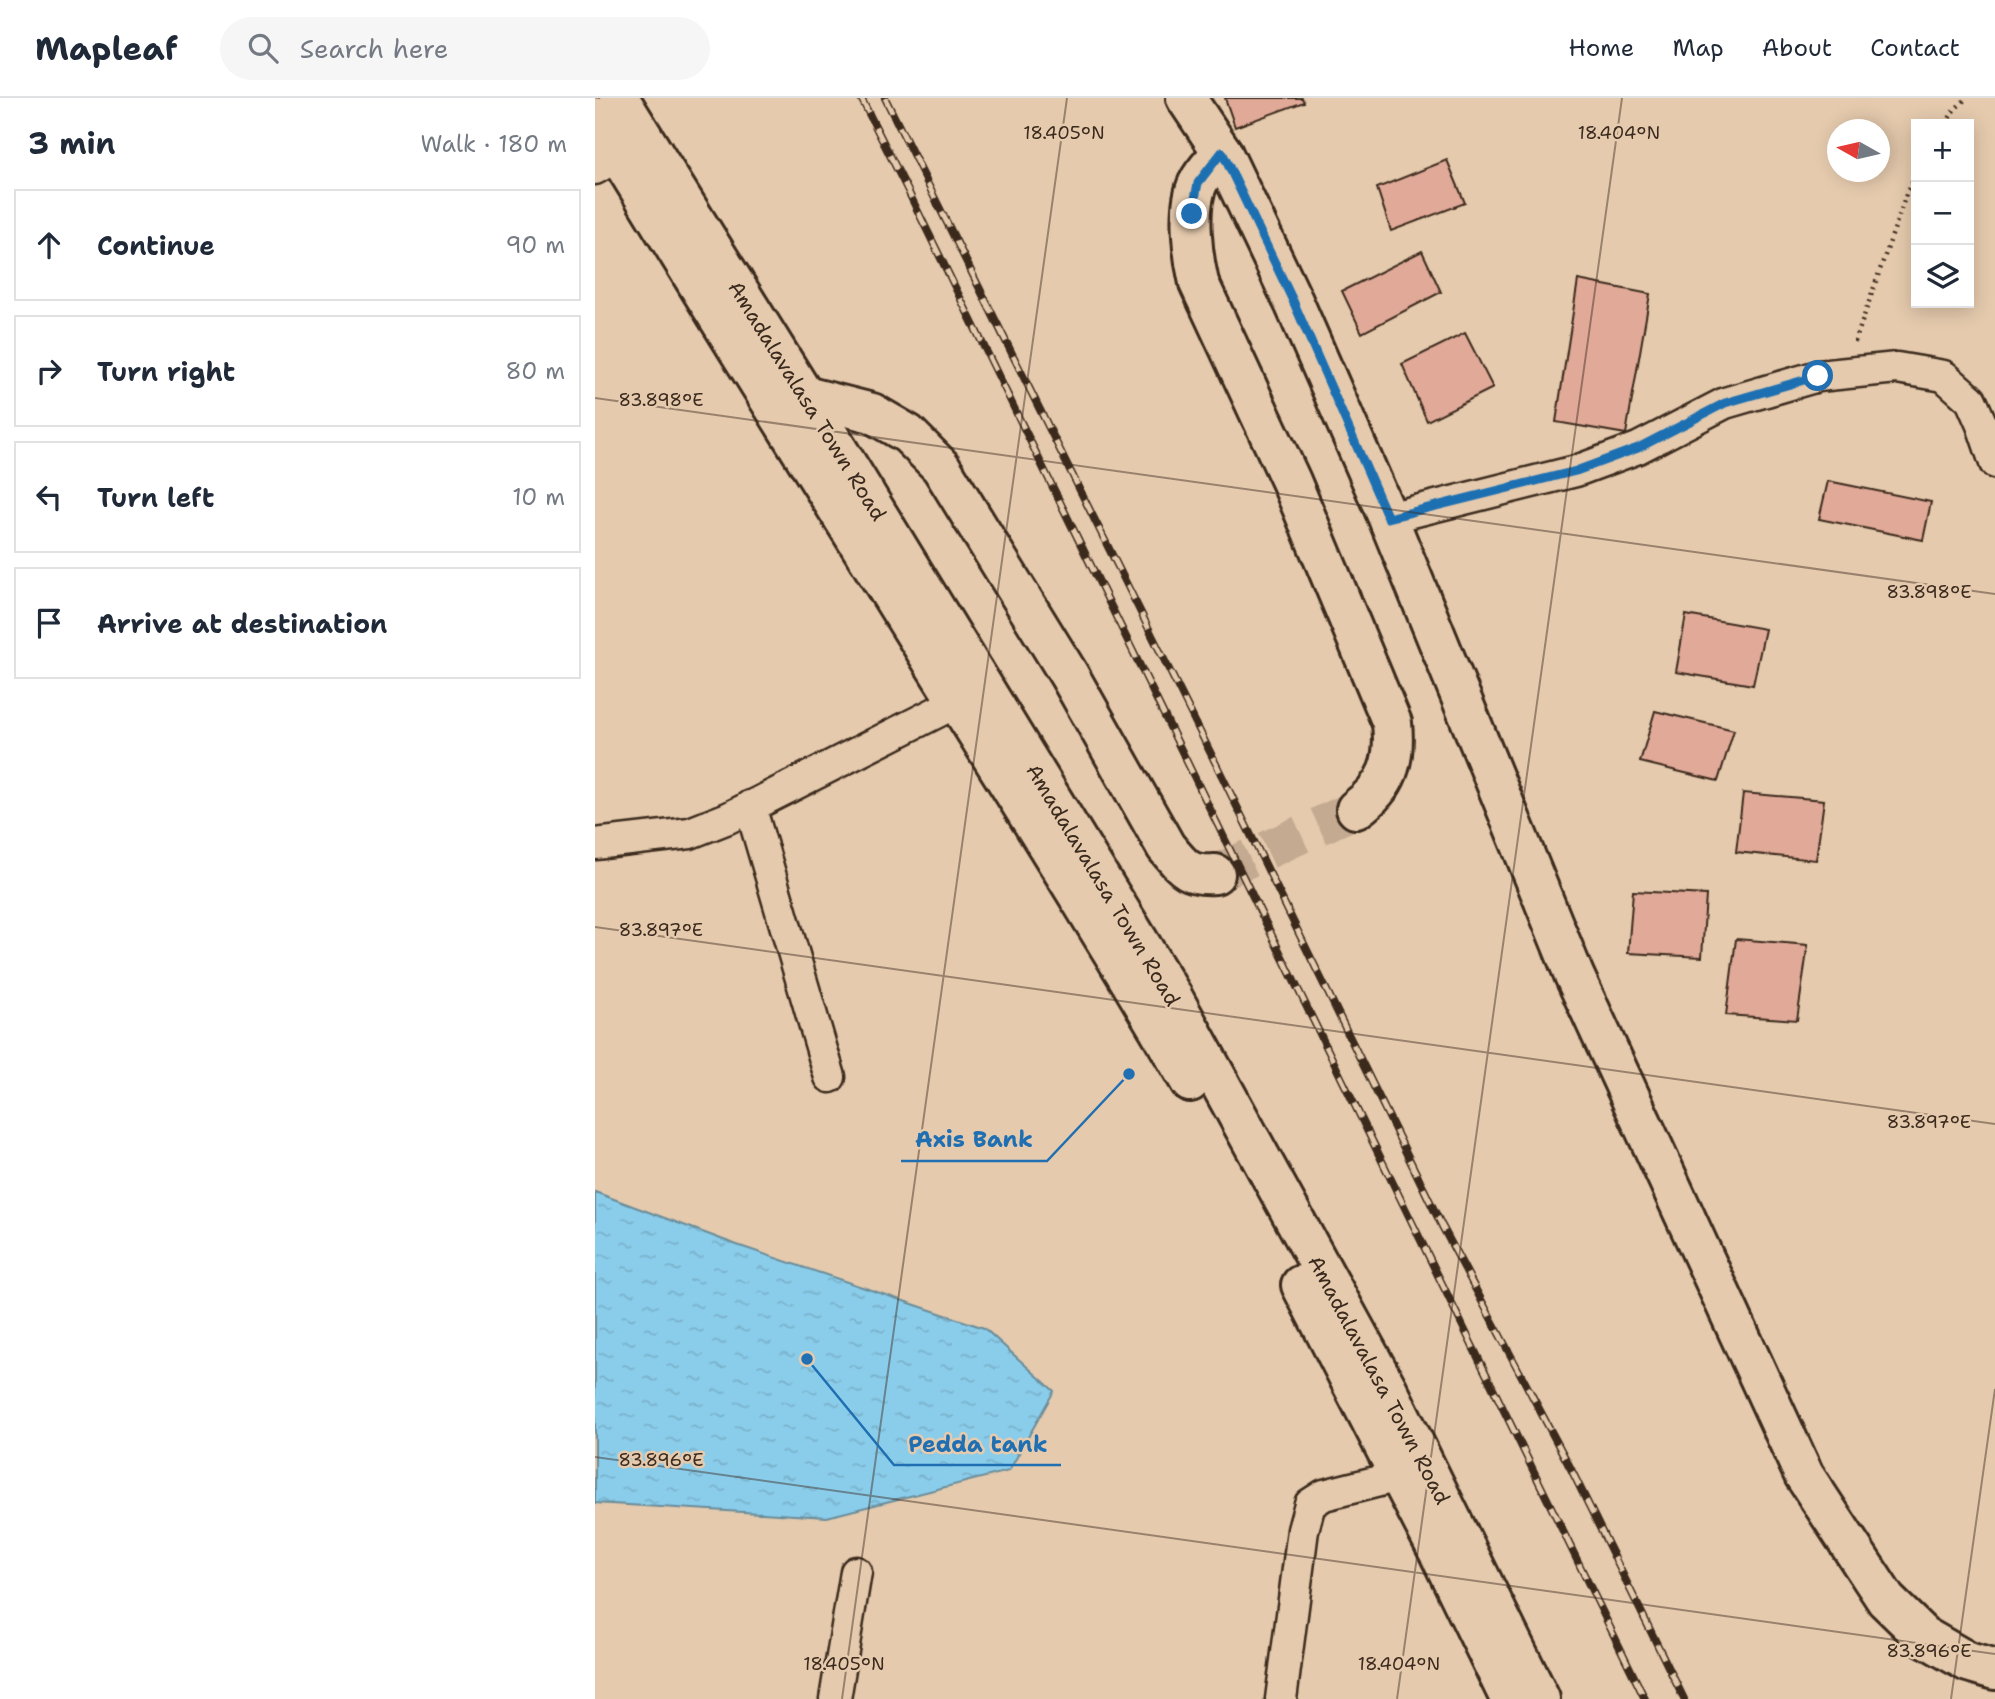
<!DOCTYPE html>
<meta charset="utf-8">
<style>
body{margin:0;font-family:"Shantell Sans",sans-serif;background:#f6f6f7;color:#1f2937}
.controls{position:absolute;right:21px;top:21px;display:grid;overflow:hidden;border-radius:0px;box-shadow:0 4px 18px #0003}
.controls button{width:63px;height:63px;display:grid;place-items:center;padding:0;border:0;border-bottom:2px solid #e0e1e3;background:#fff;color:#1f2937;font:35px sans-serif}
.compass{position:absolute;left:1232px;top:21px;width:63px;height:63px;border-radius:50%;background:#fff;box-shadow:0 4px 18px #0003;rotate:278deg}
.stop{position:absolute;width:21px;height:21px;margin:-16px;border:5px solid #1f6fb2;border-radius:50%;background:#fff}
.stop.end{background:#1f6fb2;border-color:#fff;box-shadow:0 2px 7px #0008}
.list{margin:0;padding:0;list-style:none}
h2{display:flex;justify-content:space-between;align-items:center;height:91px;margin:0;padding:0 28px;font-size:30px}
h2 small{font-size:23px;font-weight:400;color:#747a83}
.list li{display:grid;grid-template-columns:46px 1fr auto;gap:21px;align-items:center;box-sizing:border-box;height:112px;margin:0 14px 14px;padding:0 14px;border:2px solid #e0e1e3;border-radius:0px}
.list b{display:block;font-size:26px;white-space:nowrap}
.list em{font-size:23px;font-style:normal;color:#747a83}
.icon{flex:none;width:38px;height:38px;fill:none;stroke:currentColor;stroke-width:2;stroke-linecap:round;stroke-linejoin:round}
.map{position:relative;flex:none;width:1400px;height:1601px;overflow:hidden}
header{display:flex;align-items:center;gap:42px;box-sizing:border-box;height:98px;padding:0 35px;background:#fff;border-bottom:2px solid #e0e1e3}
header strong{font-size:33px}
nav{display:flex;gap:38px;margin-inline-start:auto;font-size:24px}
.search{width:490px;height:63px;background:#f6f6f7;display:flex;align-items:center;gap:18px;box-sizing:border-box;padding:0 24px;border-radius:38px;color:#747a83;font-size:26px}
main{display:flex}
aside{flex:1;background:#fff}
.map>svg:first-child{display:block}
.water{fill:url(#water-ripples);stroke:#6a8c99;stroke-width:2}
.building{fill:#e1a998;stroke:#3b2a1e;stroke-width:2}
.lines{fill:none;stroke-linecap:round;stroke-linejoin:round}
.secondary-tunnel{stroke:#c3aa90;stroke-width:38;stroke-dasharray:38 19;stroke-linecap:butt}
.street-casing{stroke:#3b2a1e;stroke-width:35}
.secondary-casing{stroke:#3b2a1e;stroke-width:44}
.path{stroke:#3b2a1e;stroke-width:4.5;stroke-dasharray:2 5;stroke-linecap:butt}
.street{stroke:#e5caad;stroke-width:30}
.secondary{stroke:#e5caad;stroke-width:38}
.rail-casing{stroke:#3b2a1e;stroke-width:8}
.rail{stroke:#e5caad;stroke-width:5;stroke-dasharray:16;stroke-linecap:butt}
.route{stroke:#1f6fb2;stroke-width:9}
.ticks{fill:none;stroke:#3b2a1e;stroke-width:2;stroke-opacity:0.45}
.labels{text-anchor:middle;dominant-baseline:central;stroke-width:5;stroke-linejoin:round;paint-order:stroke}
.street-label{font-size:21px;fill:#3b2a1e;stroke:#e5caad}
.ticks-label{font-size:18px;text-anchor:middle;fill:#3b2a1e;stroke:#e5caad;stroke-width:5;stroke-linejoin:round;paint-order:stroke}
.leader{fill:none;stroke:#1f6fb2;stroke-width:2.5}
.callout-dot{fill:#1f6fb2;stroke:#e5caad;stroke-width:2.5}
.callout-label{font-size:23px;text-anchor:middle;font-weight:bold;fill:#1f6fb2;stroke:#e5caad;stroke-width:5;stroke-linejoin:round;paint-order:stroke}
</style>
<header>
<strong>Mapleaf</strong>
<div class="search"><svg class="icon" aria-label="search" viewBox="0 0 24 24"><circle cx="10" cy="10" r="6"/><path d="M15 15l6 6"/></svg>Search here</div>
<nav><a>Home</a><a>Map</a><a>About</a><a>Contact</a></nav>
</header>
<main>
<aside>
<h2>3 min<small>Walk · 180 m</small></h2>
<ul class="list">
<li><svg class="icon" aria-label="ahead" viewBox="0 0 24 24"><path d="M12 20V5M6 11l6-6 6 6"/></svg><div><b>Continue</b></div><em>90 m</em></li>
<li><svg class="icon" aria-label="right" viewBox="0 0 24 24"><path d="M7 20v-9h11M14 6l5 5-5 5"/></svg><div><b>Turn right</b></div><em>80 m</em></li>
<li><svg class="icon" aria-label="left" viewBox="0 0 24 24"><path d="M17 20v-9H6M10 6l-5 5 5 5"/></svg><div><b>Turn left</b></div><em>10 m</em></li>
<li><svg class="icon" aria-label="arrive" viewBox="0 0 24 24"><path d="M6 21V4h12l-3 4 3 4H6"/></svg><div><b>Arrive at destination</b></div></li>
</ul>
</aside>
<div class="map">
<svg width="1400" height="1601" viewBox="0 0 1400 1601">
<defs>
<pattern id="water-ripples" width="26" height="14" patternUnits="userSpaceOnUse" patternTransform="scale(1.75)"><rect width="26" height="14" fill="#8acdeb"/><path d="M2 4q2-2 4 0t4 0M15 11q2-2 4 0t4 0" fill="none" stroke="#78b0c9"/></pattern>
</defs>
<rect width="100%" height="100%" fill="#e5caad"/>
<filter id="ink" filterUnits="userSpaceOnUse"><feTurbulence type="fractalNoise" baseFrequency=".0143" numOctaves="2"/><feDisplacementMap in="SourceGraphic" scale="14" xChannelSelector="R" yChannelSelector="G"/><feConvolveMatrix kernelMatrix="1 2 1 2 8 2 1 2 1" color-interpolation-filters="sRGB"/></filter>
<g filter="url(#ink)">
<!-- water -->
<path class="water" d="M0,1094L142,1147L389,1230L459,1293L414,1373L232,1419L0,1405Z"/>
<!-- building -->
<g class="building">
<path d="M630,0H707L709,4L640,29Z"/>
<path d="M852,62L870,105L796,133L782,90Z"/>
<path d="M827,153L846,194L767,235L747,193Z"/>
<path d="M983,182L1055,196L1031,336L961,324Z"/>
<path d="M870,235L898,290L832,323L807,266Z"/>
<path d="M1233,383L1336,404L1328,442L1224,421Z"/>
<path d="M1091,517L1170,531L1158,587L1081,574Z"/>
<path d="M1060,613L1139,632L1123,683L1045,664Z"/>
<path d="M1148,695L1229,702L1221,762L1141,754Z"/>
<path d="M1038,793L1111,797L1107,859L1033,855Z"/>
<path d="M1141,841L1213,847L1202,922L1131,917Z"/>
</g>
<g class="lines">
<!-- secondary-tunnel -->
<path class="secondary-tunnel" d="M620,776L761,711"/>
<!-- street casing -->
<g class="street-casing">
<g id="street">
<path d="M0,71L24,57"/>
<path d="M793,420L981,373L1043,350L1130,305L1223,278L1302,270L1349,278L1376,302L1387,327L1400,365"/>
<path d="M155,708L235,979"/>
<path d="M0,746L95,735L133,720L364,603"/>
<path d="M240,1601L261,1474"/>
<path d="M686,1601L708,1432L715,1406L729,1397L804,1378"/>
</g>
</g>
<!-- secondary casing -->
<g class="secondary-casing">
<g id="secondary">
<path d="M24,0L258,376L576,896L792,1290L945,1601"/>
<path d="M591,0L627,54L699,205L793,420L979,877L1209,1377L1291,1502L1328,1538L1373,1564L1400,1572"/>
<path d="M0,19C97,178 195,336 294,494C395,657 498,818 595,984"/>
<path d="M627,54C620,63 608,74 603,85C591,110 598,159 604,185L696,383L797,625C801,663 793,688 761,711"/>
<path d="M210,298L277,315L313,336L346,369L474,577L571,749C588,769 592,778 620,776"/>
<path d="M706,1187L843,1453L915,1601"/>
</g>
</g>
<!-- path -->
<g class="path">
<path d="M1351,26L1359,12L1372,0"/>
<path d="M1260,244L1312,94L1321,78"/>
</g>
<!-- street -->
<use href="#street" class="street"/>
<!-- secondary -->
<use href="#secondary" class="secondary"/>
<!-- rail casing -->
<g class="rail-casing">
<g id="rail">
<path d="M266,0L312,91L1050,1601"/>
<path d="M290,0L627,678L847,1128L976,1371L1089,1601"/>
</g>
</g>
<!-- rail -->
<use href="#rail" class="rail"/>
</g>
</g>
<g class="lines" filter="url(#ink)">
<!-- route -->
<path class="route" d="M597,116L603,85L627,54L699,205L793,420L981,373L1043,350L1130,305L1223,278"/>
</g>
<!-- ticks -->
<path class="ticks" d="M0,300L1400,496M0,829L1400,1026M0,1359L1400,1556M247,1601L472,0M802,1601L1027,0M1356,1601L1400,1291"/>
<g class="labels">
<!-- street labels -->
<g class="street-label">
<text transform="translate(212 303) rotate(58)">Amadalavalasa Town Road</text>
<text transform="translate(508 787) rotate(59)">Amadalavalasa Town Road</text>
<text transform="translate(784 1282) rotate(62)">Amadalavalasa Town Road</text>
</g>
</g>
<g class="ticks-label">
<text x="469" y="41">18.405°N</text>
<text x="1024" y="41">18.404°N</text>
<text x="66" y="308">83.898°E</text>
<text x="1334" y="500">83.898°E</text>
<text x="66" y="838">83.897°E</text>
<text x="1334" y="1030">83.897°E</text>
<text x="66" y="1368">83.896°E</text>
<text x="1334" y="1559">83.896°E</text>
<text x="249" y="1572">18.405°N</text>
<text x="804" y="1572">18.404°N</text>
</g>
<!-- callouts -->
<path class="leader" d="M534 976L452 1063H306M212 1261L299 1367H466"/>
<g class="callout-dot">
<circle cx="534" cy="976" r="7"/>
<circle cx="212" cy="1261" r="7"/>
</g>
<g class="callout-label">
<text x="379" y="1049">Axis Bank</text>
<text x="383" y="1354">Pedda tank</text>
</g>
</svg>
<div class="controls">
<button>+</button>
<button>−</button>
<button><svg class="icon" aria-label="layers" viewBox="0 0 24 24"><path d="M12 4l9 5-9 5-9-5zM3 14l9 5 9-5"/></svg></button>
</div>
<svg class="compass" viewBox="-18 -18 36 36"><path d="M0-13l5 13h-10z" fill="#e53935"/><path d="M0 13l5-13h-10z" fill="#747a83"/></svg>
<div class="stop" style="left:1223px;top:278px"></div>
<div class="stop end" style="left:597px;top:116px"></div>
</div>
</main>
